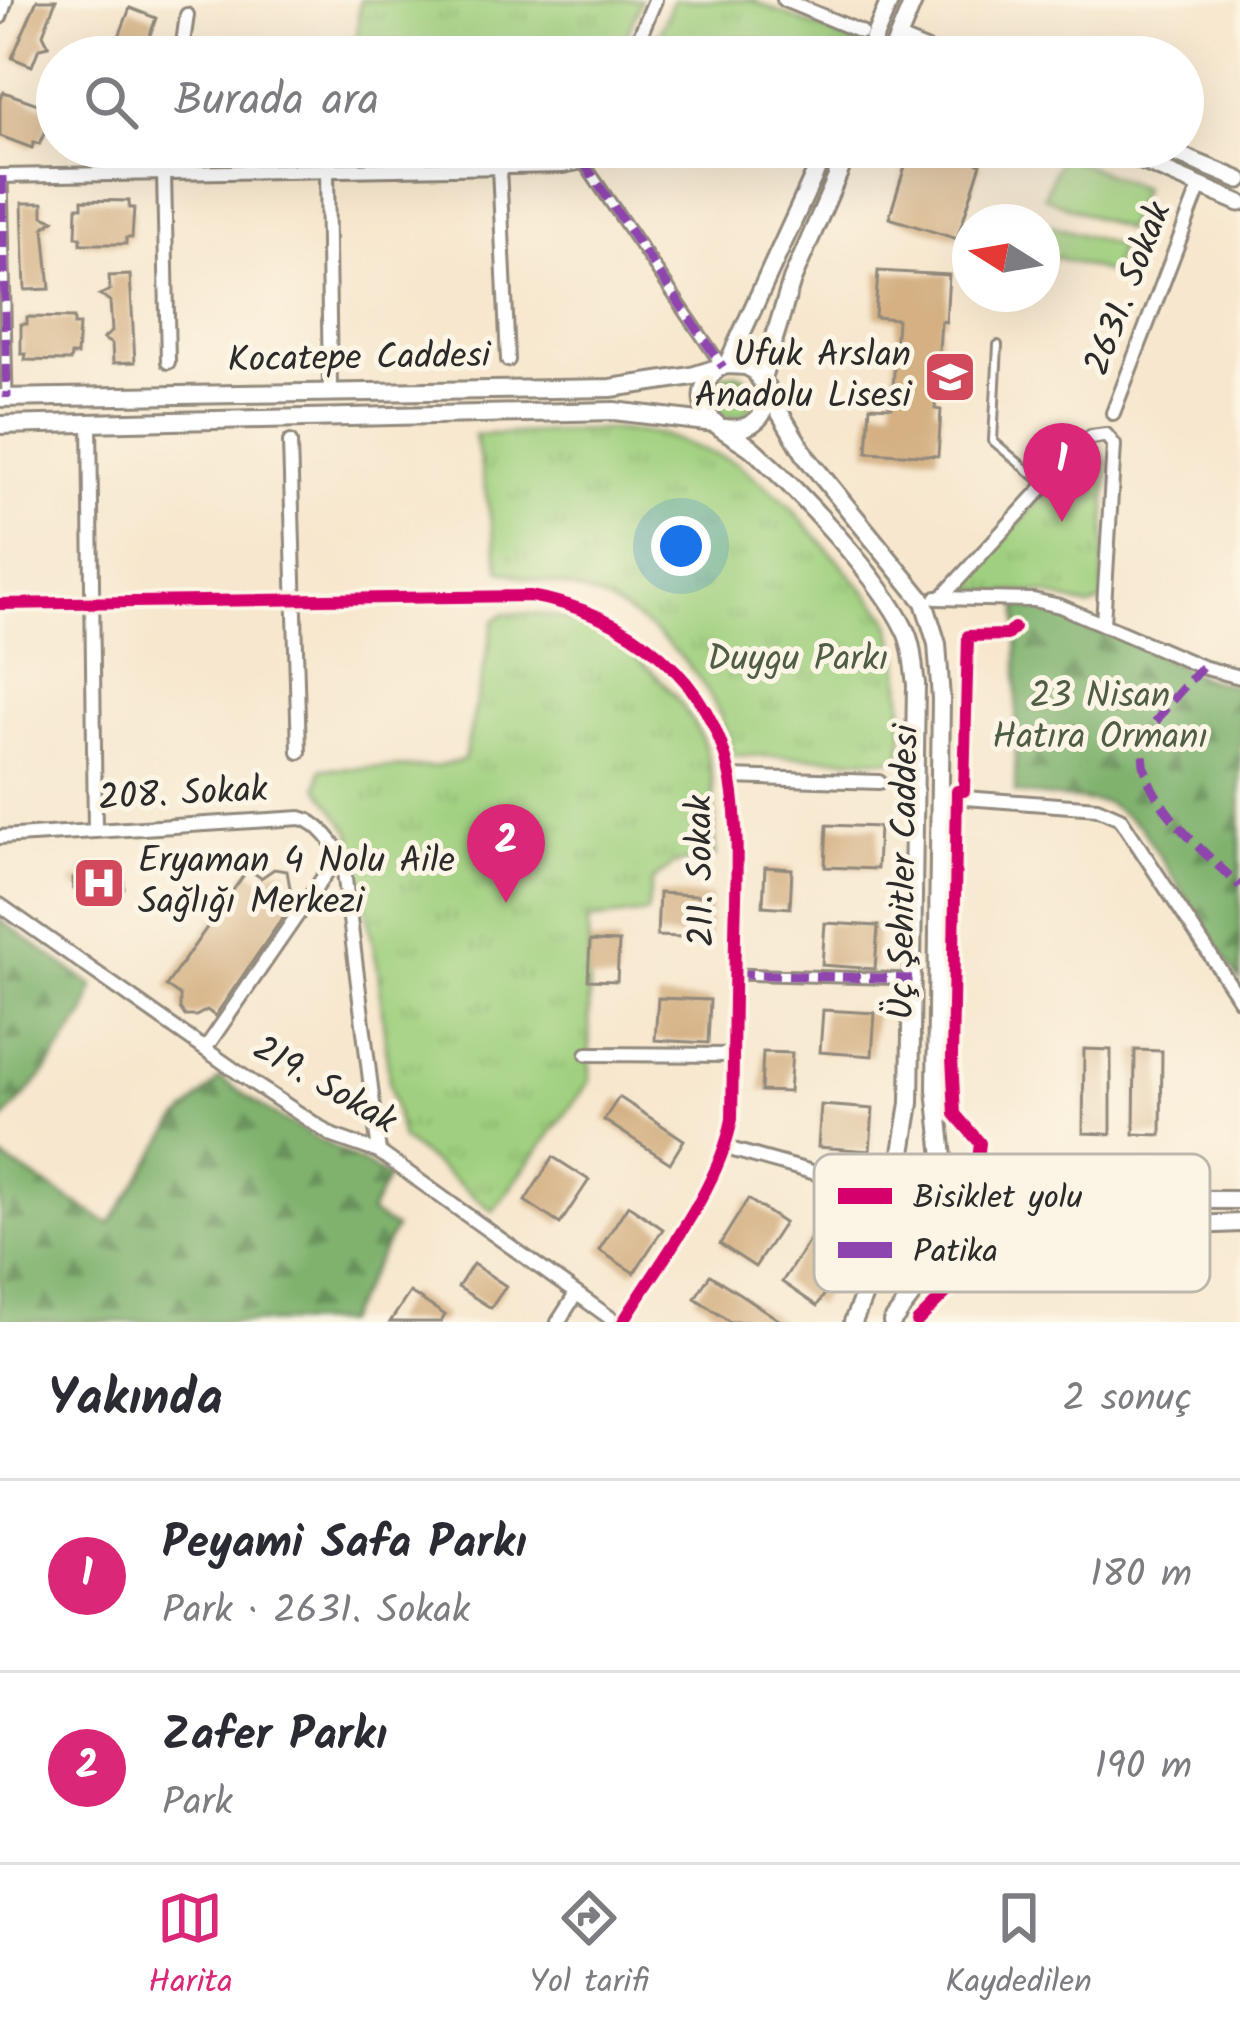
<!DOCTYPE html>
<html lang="tr">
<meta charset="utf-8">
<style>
body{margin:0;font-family:Kalam,sans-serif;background:#f2f2f3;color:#2b2b33}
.compass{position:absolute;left:952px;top:204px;width:108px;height:108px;border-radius:50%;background:#fff;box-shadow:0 12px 48px #0002;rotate:281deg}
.you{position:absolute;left:681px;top:546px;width:42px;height:42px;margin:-30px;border:9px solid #fff;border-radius:50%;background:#1a73e8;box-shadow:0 0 0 18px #1a73e833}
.badge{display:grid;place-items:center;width:78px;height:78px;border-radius:50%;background:#db2777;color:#fff;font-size:39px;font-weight:700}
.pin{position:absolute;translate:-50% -99px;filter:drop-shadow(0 3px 6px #0008)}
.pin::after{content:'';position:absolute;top:63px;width:42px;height:36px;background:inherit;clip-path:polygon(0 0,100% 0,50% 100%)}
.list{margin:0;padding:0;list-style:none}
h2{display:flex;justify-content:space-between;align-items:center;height:156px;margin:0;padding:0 48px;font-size:51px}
h2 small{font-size:39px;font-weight:400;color:#7c7c81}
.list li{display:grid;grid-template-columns:78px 1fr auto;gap:36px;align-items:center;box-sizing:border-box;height:192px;padding:0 48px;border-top:3px solid #e1e1e2}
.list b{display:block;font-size:45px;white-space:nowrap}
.list p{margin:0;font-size:39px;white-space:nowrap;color:#7c7c81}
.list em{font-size:39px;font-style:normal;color:#7c7c81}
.icon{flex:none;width:66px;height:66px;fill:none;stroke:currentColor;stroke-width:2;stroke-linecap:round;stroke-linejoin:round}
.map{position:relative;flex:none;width:1240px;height:1322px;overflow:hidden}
.search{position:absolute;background:#fff;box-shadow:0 12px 48px #0002;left:36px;right:36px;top:36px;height:132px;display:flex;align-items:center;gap:30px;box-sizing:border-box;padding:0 42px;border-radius:66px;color:#7c7c81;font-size:45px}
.sheet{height:540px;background:#fff}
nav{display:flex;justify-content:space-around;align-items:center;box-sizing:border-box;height:168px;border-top:3px solid #e1e1e2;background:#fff;font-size:33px;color:#7c7c81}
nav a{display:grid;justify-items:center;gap:6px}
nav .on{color:#db2777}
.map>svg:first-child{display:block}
.grass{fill:url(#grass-tufts);stroke:#667e55;stroke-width:3}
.forest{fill:url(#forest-firs);stroke:#566e4c;stroke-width:3}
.garden{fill:#a0d07f;stroke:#667e55;stroke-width:3}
.building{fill:#d4b083}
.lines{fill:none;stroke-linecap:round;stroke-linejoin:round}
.service-casing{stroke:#91897c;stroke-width:12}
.pedestrian-casing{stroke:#91897c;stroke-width:15}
.minor-casing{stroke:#91897c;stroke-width:18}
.tertiary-casing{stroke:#91897c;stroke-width:21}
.secondary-casing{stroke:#91897c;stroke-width:22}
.service{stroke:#fff;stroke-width:6}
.pedestrian{stroke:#fff;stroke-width:9}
.minor{stroke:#fff;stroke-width:12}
.tertiary{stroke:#fff;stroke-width:15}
.secondary{stroke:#fff;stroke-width:16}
.quiet{stroke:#8e44ad;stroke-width:9;stroke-dasharray:18 9;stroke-linecap:butt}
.cycleway-casing{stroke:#fcf5e5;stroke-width:20}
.cycleway{stroke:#d6006c;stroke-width:12}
.labels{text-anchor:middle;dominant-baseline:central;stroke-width:10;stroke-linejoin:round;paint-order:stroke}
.street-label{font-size:36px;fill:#2b2b2b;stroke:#fcf5e5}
.poi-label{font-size:36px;fill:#2b2b2b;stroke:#fcf5e5;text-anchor:end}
.park-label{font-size:36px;fill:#4e5d44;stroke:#fcf5e5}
.key{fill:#fcf5e5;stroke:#bdb8ad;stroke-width:3}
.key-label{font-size:33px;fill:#2b2b2b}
</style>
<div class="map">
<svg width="1240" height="1322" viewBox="0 0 1240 1322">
<defs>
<pattern id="grass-tufts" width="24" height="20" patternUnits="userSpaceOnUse" patternTransform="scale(3)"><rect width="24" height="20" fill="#a0d07f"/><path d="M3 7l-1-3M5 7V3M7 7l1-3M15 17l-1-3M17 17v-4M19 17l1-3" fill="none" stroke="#8ab36e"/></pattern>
<pattern id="forest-firs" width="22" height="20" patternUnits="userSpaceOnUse" patternTransform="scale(3)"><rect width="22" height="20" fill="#80b26e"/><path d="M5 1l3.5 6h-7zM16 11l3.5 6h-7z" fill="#69915b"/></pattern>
</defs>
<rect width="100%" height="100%" fill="#fcf5e5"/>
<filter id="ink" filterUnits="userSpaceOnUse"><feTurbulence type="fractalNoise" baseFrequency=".00833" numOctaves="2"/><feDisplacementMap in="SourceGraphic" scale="24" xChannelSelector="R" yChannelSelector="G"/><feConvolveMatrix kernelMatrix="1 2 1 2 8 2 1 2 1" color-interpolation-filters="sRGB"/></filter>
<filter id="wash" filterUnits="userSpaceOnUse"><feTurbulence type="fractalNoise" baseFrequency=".004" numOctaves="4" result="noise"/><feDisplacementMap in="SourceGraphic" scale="48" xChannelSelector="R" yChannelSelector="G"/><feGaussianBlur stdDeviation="2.7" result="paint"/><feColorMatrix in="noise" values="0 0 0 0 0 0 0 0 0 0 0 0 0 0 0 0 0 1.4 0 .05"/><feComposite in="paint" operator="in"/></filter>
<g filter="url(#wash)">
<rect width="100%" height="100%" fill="#f7e7ce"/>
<!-- grass -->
<g class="grass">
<path d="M360,0H641L618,57H355Z"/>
<path d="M673,0H751L855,43V57H650Z"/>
<path d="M348,147H573L347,152Z"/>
<path d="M772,147H816L807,170L773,156Z"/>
<circle cx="733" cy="395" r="22"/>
<path d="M606,429L661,434L737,463L786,502L888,617L899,656L903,710L902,760L732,755C721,683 650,613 581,591C554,582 527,580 500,570L475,435Z"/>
<path d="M1085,450L1099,451L1108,461L1102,601L1089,607L1042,593L965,591L963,584Z"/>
<path d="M505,613C520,614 537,613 552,616C615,630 672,679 701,737C716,768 715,823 715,857L674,864L652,881L647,913L588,920L590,1081L493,1211L402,1139L389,1081L378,969L351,833L318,787L321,769L435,767L464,760L494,621Z"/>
</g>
<!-- forest -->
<g class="forest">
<path d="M1018,605L1079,617L1202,677L1240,688V981L1140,826L1107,803L1015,793Z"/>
<path d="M0,920L93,986L87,1011L45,1073L0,1124Z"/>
<path d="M220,1078L274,1115L388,1177L370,1213L395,1228L344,1322H0V1157L110,1224L174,1125Z"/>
</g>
<!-- garden -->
<g class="garden">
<path d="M1061,155L1142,188L1125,230L1044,197Z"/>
<path d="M1042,223L1120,246L1111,274L1042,253Z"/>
</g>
<g id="blocks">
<!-- building -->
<g class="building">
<path d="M37,0H56L43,34L49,46L39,48L32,66L12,58Z"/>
<path d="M130,8L156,18L142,57L115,47Z"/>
<path d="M4,92L49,108L46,114L51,116L40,144L34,142L32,148L0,136V98Z"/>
<path d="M911,147H928L981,164L957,239L889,218Z"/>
<path d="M82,200L129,201V208H134L132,238H126V244H81V237H76L77,207H82Z"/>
<path d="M22,203H43V216L54,220L44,228L50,289L25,290Z"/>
<path d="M878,271L949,275L946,322L941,321L935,409L941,410L938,456L867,452L870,406L892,407L897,319L875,317Z"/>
<path d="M130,275L135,362L113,363L112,344L103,339L112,331L110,301L99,295L110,290L109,276Z"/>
<path d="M27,317L74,318V325H79L77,355H71L70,361L25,360L26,354H21V324H27Z"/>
<path d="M827,825L879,827L877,869L825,867Z"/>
<path d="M88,864H106L107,869H115L114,875H124V888L114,887L108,901L82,897V889H73V878H82V868H88Z"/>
<path d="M765,867L792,869L790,908L763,906Z"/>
<path d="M248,869L261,878L274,869L287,871L291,893L297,897L215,1016L207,1010L196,1016H185L180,1008V996L166,986Z"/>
<path d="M659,893L711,896L709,938L657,936Z"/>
<path d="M825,923L878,926L875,969L822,965Z"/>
<path d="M590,941L619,942L617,981L588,980Z"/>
<path d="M658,998L710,1000L708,1043L655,1040Z"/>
<path d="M823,1010L875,1013L872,1056L820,1052Z"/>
<path d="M1084,1049L1111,1050V1134L1083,1133Z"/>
<path d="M1135,1050L1162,1051L1161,1135L1134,1134Z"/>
<path d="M763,1052L792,1053L789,1092L761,1091Z"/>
<path d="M619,1097L684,1140L670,1163L604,1120Z"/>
<path d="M821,1105L873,1109L870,1151L818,1147Z"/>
<path d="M553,1157L589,1180L560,1224L525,1201Z"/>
<path d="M748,1199L784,1223L755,1267L720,1244Z"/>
<path d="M628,1205L663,1229L634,1273L599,1250Z"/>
<path d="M811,1238L846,1261L817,1306L782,1282Z"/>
<path d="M473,1264L506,1286L491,1308L458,1287Z"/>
<path d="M710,1275L743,1296L782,1322H730L695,1298Z"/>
<path d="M410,1292L445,1315L441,1322H390Z"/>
</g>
</g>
</g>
<g filter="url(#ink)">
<use href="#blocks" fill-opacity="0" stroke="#91897c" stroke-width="3"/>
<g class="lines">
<!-- service casing -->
<g class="service-casing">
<path id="service" d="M998,345L993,441L1045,485"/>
</g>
<!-- pedestrian casing -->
<g class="pedestrian-casing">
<g id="pedestrian">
<path d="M583,162L722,366"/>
<path d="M2,176L7,398"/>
<path d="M734,974L912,979"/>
</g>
</g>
<!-- minor casing -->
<g class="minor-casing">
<g id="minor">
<path d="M784,0L861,32"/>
<path d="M0,17L6,0"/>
<path d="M181,57L187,15"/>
<path d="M631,57L655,0"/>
<path d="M168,147L164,173L168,362"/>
<path d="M499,167L508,360"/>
<path d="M327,170L330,392"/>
<path d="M0,176L563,166L583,162L593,147"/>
<path d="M1113,413L1200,186"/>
<path d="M90,422L95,830"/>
<path d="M290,442L299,752"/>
<path d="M943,596L1084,443L1091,437L1106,435L1114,445L1103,623"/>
<path d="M936,598L1033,600L1060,606L1202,667L1240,677"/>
<path d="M0,604L530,596C628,613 713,678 731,781C740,832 736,884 735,936C734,997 733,1058 732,1119C719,1188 660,1262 623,1322"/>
<path d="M730,777L879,782"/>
<path d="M939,796L1097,808L1120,818L1240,1000"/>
<path d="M0,837L301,818C319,822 337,846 343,863L379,1152"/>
<path d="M0,905L253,1083L333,1136L379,1152L616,1322"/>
<path d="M205,1049L340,853"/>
<path d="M587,1054L733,1055"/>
<path d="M726,1148L848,1182"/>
<path d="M558,1322L576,1294"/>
</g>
</g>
<!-- tertiary casing -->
<g class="tertiary-casing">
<g id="tertiary">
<path d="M897,39L941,57"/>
<path d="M1109,147L1240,203"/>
<path d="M1160,147L1240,180"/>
</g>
</g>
<!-- secondary casing -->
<g class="secondary-casing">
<g id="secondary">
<path d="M866,57L890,0"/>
<path d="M890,57L914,0"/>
<path d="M727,365L827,147"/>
<path d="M717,369C705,380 698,395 706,411C714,429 741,438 756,452C800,493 879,576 905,630C913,645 913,667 916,684L910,1103L893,1209"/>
<path d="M762,378L792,280L850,147"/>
<path d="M0,398L611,388L692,376L727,365L746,366L755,371L807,458L924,602L937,644L941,699L936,1089L947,1197"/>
<path d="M0,425L614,411L715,423"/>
<path d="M725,428C752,432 770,415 767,388"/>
<circle cx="925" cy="1227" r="37"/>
<path d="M950,1199L1240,1200"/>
<path d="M947,1258L976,1256L1019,1241L1102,1229L1240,1223"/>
<path d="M853,1322L888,1234"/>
<path d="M892,1322L936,1263"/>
</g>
</g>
<!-- service -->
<use href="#service" class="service"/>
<!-- pedestrian -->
<use href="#pedestrian" class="pedestrian"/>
<!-- minor -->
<use href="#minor" class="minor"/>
<!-- tertiary -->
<use href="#tertiary" class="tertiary"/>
<!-- secondary -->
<use href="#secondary" class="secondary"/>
<!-- quiet -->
<g class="quiet">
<path d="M583,162L723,367"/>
<path d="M2,176L7,398"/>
<path d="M1202,667C1184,687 1162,709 1149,733C1120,785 1208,855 1240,886"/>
<path d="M734,974L912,979"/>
</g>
<!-- cycleway casing -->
<g class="cycleway-casing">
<g id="cycleway">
<path d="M0,604L530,596C628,613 713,678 731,781C740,832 736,884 735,936C734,997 733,1058 732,1119C719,1188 660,1262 623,1322"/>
<path d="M917,1322L954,1285L980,1275L973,1200L980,1143L955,1114L952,1058L957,791H964L968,636L1007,635L1014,628"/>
</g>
</g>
<!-- cycleway -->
<use href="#cycleway" class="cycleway"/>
</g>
</g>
<!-- icons -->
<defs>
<g id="school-square" transform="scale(2.7)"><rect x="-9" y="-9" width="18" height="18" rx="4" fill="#d1495b" stroke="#fcf5e5"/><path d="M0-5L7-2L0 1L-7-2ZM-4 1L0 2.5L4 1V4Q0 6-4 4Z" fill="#fff"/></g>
<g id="hospital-square" transform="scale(2.7)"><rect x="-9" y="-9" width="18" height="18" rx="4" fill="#d1495b" stroke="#fcf5e5"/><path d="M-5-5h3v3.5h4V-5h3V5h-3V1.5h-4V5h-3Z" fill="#fff"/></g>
</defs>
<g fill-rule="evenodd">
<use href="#school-square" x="950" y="377"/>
<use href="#hospital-square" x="99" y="883"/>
</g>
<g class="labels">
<!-- street labels -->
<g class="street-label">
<text transform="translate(1129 289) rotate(-69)">2631. Sokak</text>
<text transform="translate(359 359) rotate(-1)">Kocatepe Caddesi</text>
<text transform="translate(183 795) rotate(-3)">208. Sokak</text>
<text transform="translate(702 871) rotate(-91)">211. Sokak</text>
<text transform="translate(905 872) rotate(-89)">Üç Şehitler Caddesi</text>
<text transform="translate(324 1086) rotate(30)">219. Sokak</text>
</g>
<!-- poi labels -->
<g class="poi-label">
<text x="911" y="356">Ufuk Arslan<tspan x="911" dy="41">Anadolu Lisesi</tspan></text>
<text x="138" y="862" text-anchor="start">Eryaman 4 Nolu Aile<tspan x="138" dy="41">Sağlığı Merkezi</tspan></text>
</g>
<!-- park labels -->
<g class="park-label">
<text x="798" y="660">Duygu Parkı</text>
<text x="1100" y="697">23 Nisan<tspan x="1100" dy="41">Hatıra Ormanı</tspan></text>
</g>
</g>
<!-- legend -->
<rect x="814" y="1154" width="396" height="138" rx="18" class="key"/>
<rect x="838" y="1188" width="54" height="16" fill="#d6006c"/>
<rect x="838" y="1242" width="54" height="16" fill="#8e44ad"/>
<g class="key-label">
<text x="913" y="1208">Bisiklet yolu</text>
<text x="913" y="1262">Patika</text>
</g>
</svg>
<svg class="compass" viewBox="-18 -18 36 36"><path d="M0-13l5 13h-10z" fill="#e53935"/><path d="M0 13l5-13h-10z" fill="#7c7c81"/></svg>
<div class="you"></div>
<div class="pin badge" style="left:1062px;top:522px">1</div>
<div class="pin badge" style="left:506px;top:903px">2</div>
<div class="search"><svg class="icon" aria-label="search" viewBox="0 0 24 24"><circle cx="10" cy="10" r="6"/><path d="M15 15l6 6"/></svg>Burada ara</div>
</div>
<section class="sheet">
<h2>Yakında<small>2 sonuç</small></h2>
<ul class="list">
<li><span class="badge">1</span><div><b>Peyami Safa Parkı</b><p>Park · 2631. Sokak</p></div><em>180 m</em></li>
<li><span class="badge">2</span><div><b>Zafer Parkı</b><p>Park</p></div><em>190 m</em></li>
</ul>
</section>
<nav>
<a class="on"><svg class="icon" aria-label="map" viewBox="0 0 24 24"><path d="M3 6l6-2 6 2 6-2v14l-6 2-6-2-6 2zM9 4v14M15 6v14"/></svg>Harita</a>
<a><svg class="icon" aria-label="directions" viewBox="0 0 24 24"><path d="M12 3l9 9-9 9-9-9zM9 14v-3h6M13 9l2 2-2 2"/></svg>Yol tarifi</a>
<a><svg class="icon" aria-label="saved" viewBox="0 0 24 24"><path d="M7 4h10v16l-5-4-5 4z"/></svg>Kaydedilen</a>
</nav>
